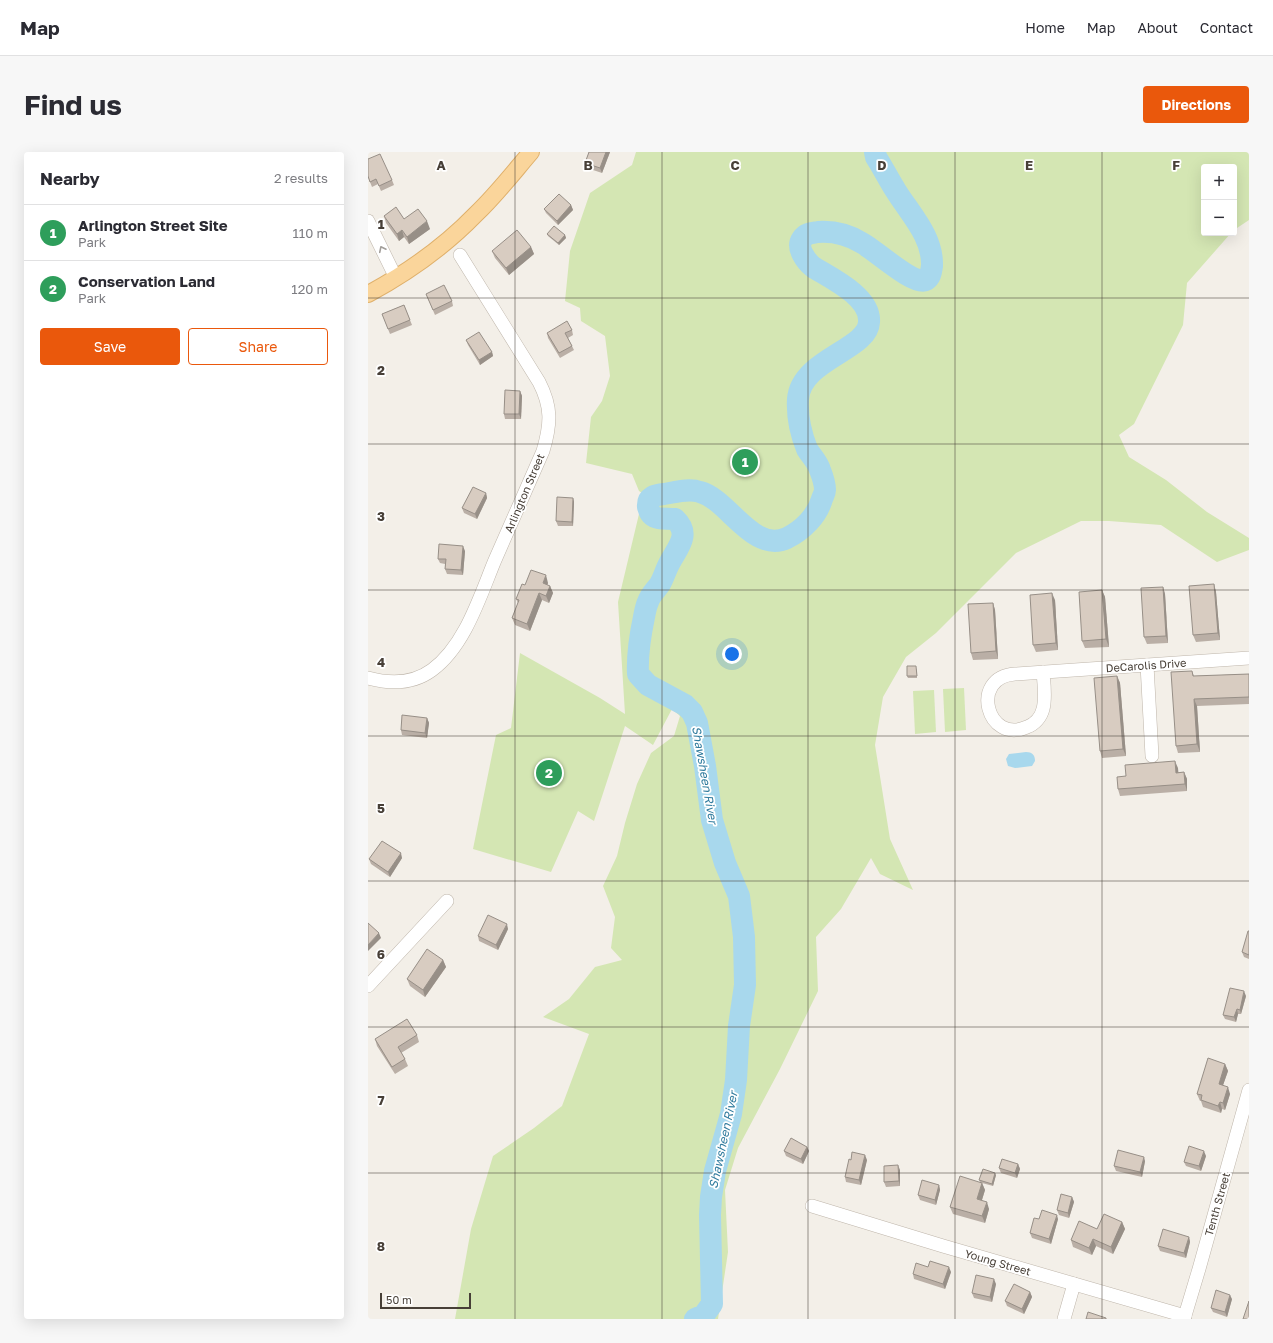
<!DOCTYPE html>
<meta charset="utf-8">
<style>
body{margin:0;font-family:"Golos Text",sans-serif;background:#f7f7f7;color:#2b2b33}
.controls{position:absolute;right:12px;top:12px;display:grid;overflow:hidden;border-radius:4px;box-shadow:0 4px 16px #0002}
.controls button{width:36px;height:36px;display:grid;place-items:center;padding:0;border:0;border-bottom:1px solid #e1e1e2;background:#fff;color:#2b2b33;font:20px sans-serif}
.scale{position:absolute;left:12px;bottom:10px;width:91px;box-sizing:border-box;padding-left:4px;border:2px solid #473f37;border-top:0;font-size:11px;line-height:14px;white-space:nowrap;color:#473f37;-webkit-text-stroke:3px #fff;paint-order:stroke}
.you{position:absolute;left:364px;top:502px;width:14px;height:14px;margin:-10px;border:3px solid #fff;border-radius:50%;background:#1a73e8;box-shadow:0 0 0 6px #1a73e833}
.badge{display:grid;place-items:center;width:26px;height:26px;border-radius:50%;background:#ea580c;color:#fff;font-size:13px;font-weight:700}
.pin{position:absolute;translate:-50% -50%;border:2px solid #fff;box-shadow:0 1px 4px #0006}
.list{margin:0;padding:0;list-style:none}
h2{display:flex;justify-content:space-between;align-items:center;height:52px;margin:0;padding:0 16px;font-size:17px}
h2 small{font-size:13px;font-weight:400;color:#7c7c81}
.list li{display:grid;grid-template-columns:26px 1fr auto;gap:12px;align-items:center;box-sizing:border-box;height:56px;padding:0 16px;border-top:1px solid #e1e1e2}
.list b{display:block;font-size:15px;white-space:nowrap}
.list p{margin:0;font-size:13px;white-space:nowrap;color:#7c7c81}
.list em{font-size:13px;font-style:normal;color:#7c7c81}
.actions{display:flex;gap:8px;padding:12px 16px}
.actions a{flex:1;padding:9px 0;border:1px solid #ea580c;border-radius:4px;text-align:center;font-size:14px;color:#ea580c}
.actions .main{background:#ea580c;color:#fff}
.map{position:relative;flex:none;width:881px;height:1167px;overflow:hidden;border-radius:4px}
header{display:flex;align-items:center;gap:24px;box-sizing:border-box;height:56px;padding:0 20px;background:#fff;border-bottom:1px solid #e1e1e2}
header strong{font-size:19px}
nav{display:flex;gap:22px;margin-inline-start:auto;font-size:14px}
.intro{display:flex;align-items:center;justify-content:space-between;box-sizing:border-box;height:96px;padding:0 24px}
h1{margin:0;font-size:28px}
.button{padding:10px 18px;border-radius:4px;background:#ea580c;color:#fff;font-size:14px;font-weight:700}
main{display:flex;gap:24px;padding:0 24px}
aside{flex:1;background:#fff;border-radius:4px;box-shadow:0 4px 16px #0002}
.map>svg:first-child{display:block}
.green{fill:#d4e6b3}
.water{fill:#a8d8ed}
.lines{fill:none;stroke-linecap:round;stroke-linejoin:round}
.river{stroke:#a8d8ed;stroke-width:22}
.minor-casing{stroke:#bfb6ab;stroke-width:14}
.major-casing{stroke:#dfb06b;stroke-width:18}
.minor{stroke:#fff;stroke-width:13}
.major{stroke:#fad59b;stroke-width:16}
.wall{fill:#baafa6}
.shaded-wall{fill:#978f87}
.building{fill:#d8ccc1;stroke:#978f87}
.oneway{stroke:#a39f9b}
.grid{fill:none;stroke:#473f37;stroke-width:1;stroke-opacity:0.55}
.labels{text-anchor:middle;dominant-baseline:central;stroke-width:3.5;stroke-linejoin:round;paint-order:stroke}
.street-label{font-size:11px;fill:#473f37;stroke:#fff}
.water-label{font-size:12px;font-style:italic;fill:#317c9e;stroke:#fff}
.grid-label{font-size:13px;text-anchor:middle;font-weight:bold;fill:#473f37;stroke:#fff;stroke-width:3.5;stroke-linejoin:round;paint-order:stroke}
</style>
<header>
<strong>Map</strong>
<nav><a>Home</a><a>Map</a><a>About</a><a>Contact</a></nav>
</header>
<div class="intro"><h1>Find us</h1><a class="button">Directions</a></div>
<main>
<aside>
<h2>Nearby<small>2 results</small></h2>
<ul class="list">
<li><span class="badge" style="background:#2e9e5b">1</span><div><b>Arlington Street Site</b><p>Park</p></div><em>110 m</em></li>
<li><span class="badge" style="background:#2e9e5b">2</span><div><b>Conservation Land</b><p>Park</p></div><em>120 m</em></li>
</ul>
<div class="actions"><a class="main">Save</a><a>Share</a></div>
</aside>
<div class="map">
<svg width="881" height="1167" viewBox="0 0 881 1167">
<rect width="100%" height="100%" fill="#f3efe8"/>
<!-- green -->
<g class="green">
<path d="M268,0H881V68L866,78V15H836V81H863L819,131L815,173L766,272L751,283L761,305L798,328L839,360L881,386V398L849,410L793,373L741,369H713L648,401L568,481L538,505L515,545L507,593L522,687L545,738L512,722L503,706L473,757L448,785L450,839L412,917L370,996L357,1038L360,1100L350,1167H87L103,1077L125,1004L166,976L194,954L221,882L175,865L201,847L227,815L254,808L243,796L247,765L235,734L249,704L257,671L269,632L283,601L306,584L312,564L304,557L285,593L257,574L226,669L210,659L183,720L105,697L128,583L143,576L152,501L232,546L257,562L250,450L271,362L283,347L271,339L264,322L218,311L223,265L234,249L242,224L237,184L213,169L212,156L197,149L202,99L222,41L264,13Z"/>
<path d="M596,536L598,578L577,580L575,537Z"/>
<path d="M566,538L568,580L547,582L545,539Z"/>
</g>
<!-- water -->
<path class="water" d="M658,600C664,600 667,603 667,609L664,614L647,616L640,614L638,607L641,602Z"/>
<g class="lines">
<!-- river -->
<path class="river" d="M327,1167L336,1163L344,1152L342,1063L343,1045L347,1019L363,962L368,928L371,874L377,833L376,785L371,744L357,711L344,668L337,614L329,571L324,560L317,553L280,533L270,522C269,502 272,484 276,465C277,460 278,454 280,450C282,443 288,438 292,432C296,425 298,417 302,410C310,395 323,382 307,367C300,366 289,368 284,363C281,361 281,357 280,355C279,344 288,343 296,342C308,340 321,336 332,340C360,347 385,402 419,386C435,378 449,364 454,347C455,344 457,341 457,338C457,332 454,323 452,318C449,309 443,304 439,297C433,282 429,263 430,247C433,207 500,198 501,170C503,145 463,126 445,115C438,109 428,96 434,87C438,81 444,81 450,80C465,79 481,83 494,91C506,97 547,135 558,128C563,125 563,119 564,114C565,85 543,63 528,39C521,28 515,16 508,5L507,0"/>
<!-- minor casing -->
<g class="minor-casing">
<g id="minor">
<path d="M0,69L28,126"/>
<path d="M779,513L784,604"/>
<path d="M675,520C676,531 678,546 675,557C673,565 667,572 659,575C619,593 601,525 647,522L881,506"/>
<path d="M0,526C22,532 45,532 64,518C97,494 112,444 127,408C143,372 159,335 175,299C183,272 184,255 171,230L92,103"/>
<path d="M0,834L79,749"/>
<path d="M444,1054L575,1094L817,1164"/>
<path d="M696,1167L706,1132"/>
<path d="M816,1167L831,1117L881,938"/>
</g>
</g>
<!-- major casing -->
<g class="major-casing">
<path id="major" d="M0,142C39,121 77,94 108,62C128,43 145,21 163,0"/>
</g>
<!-- minor -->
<use href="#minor" class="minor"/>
<!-- major -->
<use href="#major" class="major"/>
</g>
<!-- wall -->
<g class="wall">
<path d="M221,0H242L234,21L219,16L217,11Z"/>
<path d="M0,7L24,28L26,33L13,39L10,32L4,35L0,25Z"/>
<path d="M203,53L205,58L190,73L178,61L176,57Z"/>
<path d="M16,64L36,67L62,77L41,92L36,85L31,89L18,71Z"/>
<path d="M179,82L197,83L198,86L191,93L180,84Z"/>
<path d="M163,95L166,102L141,123L127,106L124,99Z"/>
<path d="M58,142L84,149L85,154L67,163Z"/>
<path d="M36,153L44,173L22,182L14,162Z"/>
<path d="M204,178L205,183L200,186L206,198L192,206L180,186L179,181Z"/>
<path d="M98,188L124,200L125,204L112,213L100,193Z"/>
<path d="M152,239L154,244L153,267H137L136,262Z"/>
<path d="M118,341L119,346L109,367L96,361L94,356Z"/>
<path d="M205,346L206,350L205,374H190L188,369Z"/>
<path d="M97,399L95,423L79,422L77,417V412L72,411L70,407Z"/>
<path d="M180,431L179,433L182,434L185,441L181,451L174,448L162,479L147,473L144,466L150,451L148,447L157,433Z"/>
<path d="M846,432L848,440L852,488L828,490L825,483Z"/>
<path d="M795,435L797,442L800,491L779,492L776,485Z"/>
<path d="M734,438L737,445L741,495L717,496L714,489Z"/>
<path d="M687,448L690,498L668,500L665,493Z"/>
<path d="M625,451L627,458L630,507L605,508L603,501Z"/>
<path d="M549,517V526H540L539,524Z"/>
<path d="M824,519L826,524L881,522V552L829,554L832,600L810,601L808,594Z"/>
<path d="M749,524L752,531L758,604L734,606L732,599Z"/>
<path d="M59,566L61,571L59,586L34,583L33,578Z"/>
<path d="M810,616V620H816L819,627V639L752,644L750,637L758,624Z"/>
<path d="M34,706L22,725L3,712L1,707Z"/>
<path d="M140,777L130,798L111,789L110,784Z"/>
<path d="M881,779V807L876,805L874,800Z"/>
<path d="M75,808L78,815L57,845L42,834L39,827Z"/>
<path d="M878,844L873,862H870L868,870L857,867L855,863Z"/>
<path d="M49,883L51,890L33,901L37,907L40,914L27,922L9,894L7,887Z"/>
<path d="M857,912L860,919L855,933L862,942L857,958L854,957L853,961L835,955L833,949H832L829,942Z"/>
<path d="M439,995L441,999L435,1012L418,1004L416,999Z"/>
<path d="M838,1004L833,1019L818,1014L816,1010Z"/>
<path d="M483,1008H499L493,1033L478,1030L477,1025Z"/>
<path d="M777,1009L774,1025L748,1019L746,1014Z"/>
<path d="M650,1012L652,1017L649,1026L633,1021L631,1016Z"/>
<path d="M532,1018V1034L518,1035L516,1030Z"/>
<path d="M628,1023L625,1034L614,1031L617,1038L614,1048L621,1057L617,1071L585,1062L582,1055L612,1030L611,1028Z"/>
<path d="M571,1033L572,1038L568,1053L552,1048L550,1043Z"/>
<path d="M704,1045L706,1050L701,1066L691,1063L689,1058Z"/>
<path d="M671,1067H690L683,1092L664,1086L662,1081Z"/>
<path d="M754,1070L757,1077L745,1102L728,1094L724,1103L705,1095L703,1088L729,1077Z"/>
<path d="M821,1085L822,1090L818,1106L792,1099L790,1094Z"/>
<path d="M560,1115L583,1120L577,1137L546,1127L545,1122Z"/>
<path d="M628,1132L624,1150L606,1146L604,1141Z"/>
<path d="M662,1140L664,1145L656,1162L639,1154L637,1149Z"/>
<path d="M864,1147L859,1165L845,1160L843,1156Z"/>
</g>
<!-- shaded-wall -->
<g class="shaded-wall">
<path d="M238,0H242L234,21L232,16Z"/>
<path d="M203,53L205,58L190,73L189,69Z"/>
<path d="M59,69L62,77L41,92L39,85Z"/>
<path d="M34,78L36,85L31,89L29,82Z"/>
<path d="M197,83L198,86L191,93L190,91Z"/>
<path d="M163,95L166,102L141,123L138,116Z"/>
<path d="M124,200L125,204L112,213L111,208Z"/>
<path d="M152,239L154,244L153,267L151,262Z"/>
<path d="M118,341L119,346L109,367L107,362Z"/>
<path d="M205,346L206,350L205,374L204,370Z"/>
<path d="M95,394L97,399L95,423L93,418Z"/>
<path d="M178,423L180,431L177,439L175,431Z"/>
<path d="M846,432L848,440L852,488L850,481Z"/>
<path d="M182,434L185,441L181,451L178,444Z"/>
<path d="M795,435L797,442L800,491L798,484Z"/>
<path d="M734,438L737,445L741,495L738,487Z"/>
<path d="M171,441L174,448L162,479L159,472Z"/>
<path d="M684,441L687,448L690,498L688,491Z"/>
<path d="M625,451L627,458L630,507L628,499Z"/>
<path d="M749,524L752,531L758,604L755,597Z"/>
<path d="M826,547L829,554L832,600L829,592Z"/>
<path d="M59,566L61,571L59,586L57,581Z"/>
<path d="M807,609L810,616L811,628L808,621Z"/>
<path d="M816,620L819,627V639L817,632Z"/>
<path d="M33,701L34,706L22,725L20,720Z"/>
<path d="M139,772L140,777L130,798L128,793Z"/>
<path d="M11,781L13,786L0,799V793Z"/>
<path d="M75,808L78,815L57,845L55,838Z"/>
<path d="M876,839L878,844L873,862L872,858Z"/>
<path d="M869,857L870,862L868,870L866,865Z"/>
<path d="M857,912L860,919L853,939L851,932Z"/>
<path d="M860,935L862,942L857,958L855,951Z"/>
<path d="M852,950L854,957L853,961L850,954Z"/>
<path d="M439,995L441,999L435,1012L433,1007Z"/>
<path d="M836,999L838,1004L833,1019L831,1014Z"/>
<path d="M497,1003L499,1008L493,1033L491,1028Z"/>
<path d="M776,1005L777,1009L774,1025L772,1020Z"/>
<path d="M650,1012L652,1017L649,1026L647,1021Z"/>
<path d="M530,1013L532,1018V1034L531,1029Z"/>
<path d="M627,1021L628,1023L625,1034L624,1032Z"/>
<path d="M614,1031L617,1038L612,1054L609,1047Z"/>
<path d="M571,1033L572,1038L568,1053L567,1048Z"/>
<path d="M704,1045L706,1050L701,1066L700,1061Z"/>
<path d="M619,1050L621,1057L617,1071L614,1064Z"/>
<path d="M689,1063L690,1067L683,1092L681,1087Z"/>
<path d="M754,1070L757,1077L745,1102L743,1095Z"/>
<path d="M821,1085L822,1090L818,1106L816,1101Z"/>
<path d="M725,1087L728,1094L724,1103L721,1096Z"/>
<path d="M581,1115L583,1120L577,1137L575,1132Z"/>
<path d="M626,1127L628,1132L624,1150L622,1145Z"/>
<path d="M662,1140L664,1145L656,1162L654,1157Z"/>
<path d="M862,1143L864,1147L859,1165L857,1160Z"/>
</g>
<!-- building -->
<g class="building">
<path d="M221,0H238L232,16L217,11Z"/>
<path d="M12,2L24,28L11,34L8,27L2,30L0,24V7Z"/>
<path d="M191,42L203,53L189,69L176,57Z"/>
<path d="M28,55L36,67L50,57L59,69L39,85L34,78L29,82L16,64Z"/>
<path d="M186,74L197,83L190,91L179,82Z"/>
<path d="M149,78L163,95L138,116L124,99Z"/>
<path d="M76,133L84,149L65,158L58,142Z"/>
<path d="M36,153L42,168L20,177L14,162Z"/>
<path d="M199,169L204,178L197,181L204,194L191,201L179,181Z"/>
<path d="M111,180L124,200L111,208L98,188Z"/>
<path d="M137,238L152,239L151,262H136Z"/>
<path d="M105,335L118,341L107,362L94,356Z"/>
<path d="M189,345L205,346L204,370L188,369Z"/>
<path d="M71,392L95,394L93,418L77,417L78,407H70Z"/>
<path d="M163,418L178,423L175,431L182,434L178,444L171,441L159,472L144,466L151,448L148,447L154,432L157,433Z"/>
<path d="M846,432L850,481L825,483L821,434Z"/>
<path d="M795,435L798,484L776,485L773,436Z"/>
<path d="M734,438L738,487L714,489L711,440Z"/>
<path d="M684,441L688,491L665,493L662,443Z"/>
<path d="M625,451L628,499L603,501L600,452Z"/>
<path d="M539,514H548L549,524H539Z"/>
<path d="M824,519L825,524L881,522V545L826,547L829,592L808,594L803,520Z"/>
<path d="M749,524L755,597L732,599L726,526Z"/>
<path d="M34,563L59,566L57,581L33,578Z"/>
<path d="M807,609L808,621L816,620L817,632L750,637L749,625L758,624L757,613Z"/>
<path d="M14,689L33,701L20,720L1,707Z"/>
<path d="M120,763L139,772L128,793L110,784Z"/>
<path d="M0,771L11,781L0,793Z"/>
<path d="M880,779H881V803L874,800Z"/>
<path d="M59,797L75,808L55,838L39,827Z"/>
<path d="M862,836L876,839L872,858L869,857L866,865L855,863Z"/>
<path d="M39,867L49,883L30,895L37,907L24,915L7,887Z"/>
<path d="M840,906L857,912L851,932L860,935L855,951L852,950L850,954L833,948L834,943L829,942Z"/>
<path d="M423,986L439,995L433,1007L416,999Z"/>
<path d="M821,994L836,999L831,1014L816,1010Z"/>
<path d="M750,998L776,1005L772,1020L746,1014Z"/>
<path d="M484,1000L497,1003L491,1028L477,1025L481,1007L483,1008Z"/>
<path d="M634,1007L650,1012L647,1021L631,1016Z"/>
<path d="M530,1013L531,1029L516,1030V1014Z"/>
<path d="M615,1017L627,1021L624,1032L611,1028Z"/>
<path d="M592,1024L614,1031L609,1047L619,1050L614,1064L582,1055Z"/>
<path d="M554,1028L571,1033L567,1048L550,1043Z"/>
<path d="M693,1042L704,1045L700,1061L689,1058Z"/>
<path d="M674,1058L689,1063L681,1087L662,1081L666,1066L671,1067Z"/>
<path d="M736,1062L754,1070L743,1095L725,1087L721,1096L703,1088L711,1069L729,1077Z"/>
<path d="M795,1077L821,1085L816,1101L790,1094Z"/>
<path d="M562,1109L581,1115L575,1132L545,1122L548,1111L560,1115Z"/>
<path d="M608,1123L626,1127L622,1145L604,1141Z"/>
<path d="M646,1132L662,1140L654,1157L637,1149Z"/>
<path d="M848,1138L862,1143L857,1160L843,1156Z"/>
<path d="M881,1149V1167H875Z"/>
<path d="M720,1160L738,1166V1167H718Z"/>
</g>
<!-- one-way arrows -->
<defs><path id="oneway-chevron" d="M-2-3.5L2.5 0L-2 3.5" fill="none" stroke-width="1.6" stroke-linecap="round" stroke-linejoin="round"/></defs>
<use class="oneway" href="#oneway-chevron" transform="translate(14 97) rotate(-116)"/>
<!-- grid -->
<path class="grid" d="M147,0V1167M294,0V1167M440,0V1167M587,0V1167M734,0V1167M0,146H881M0,292H881M0,438H881M0,584H881M0,729H881M0,875H881M0,1021H881"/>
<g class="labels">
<!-- street labels -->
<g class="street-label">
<text transform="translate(156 341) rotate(-67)">Arlington Street</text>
<text transform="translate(778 513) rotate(-4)">DeCarolis Drive</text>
<text transform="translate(849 1052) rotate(-74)">Tenth Street</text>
<text transform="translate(630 1110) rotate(16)">Young Street</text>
</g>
<!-- water labels -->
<g class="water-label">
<text transform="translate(337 623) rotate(80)">Shawsheen River</text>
<text transform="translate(355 988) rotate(-78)">Shawsheen River</text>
</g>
</g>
<g class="grid-label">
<text x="73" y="18">A</text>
<text x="220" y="18">B</text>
<text x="367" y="18">C</text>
<text x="514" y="18">D</text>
<text x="661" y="18">E</text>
<text x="808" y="18">F</text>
<text x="13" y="77">1</text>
<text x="13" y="223">2</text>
<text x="13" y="369">3</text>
<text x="13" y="515">4</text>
<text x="13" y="661">5</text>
<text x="13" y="807">6</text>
<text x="13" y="953">7</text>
<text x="13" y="1099">8</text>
</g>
</svg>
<div class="controls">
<button>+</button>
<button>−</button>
</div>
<div class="scale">50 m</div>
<div class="you"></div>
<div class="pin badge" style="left:377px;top:310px;background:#2e9e5b">1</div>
<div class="pin badge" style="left:181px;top:621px;background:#2e9e5b">2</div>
</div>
</main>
